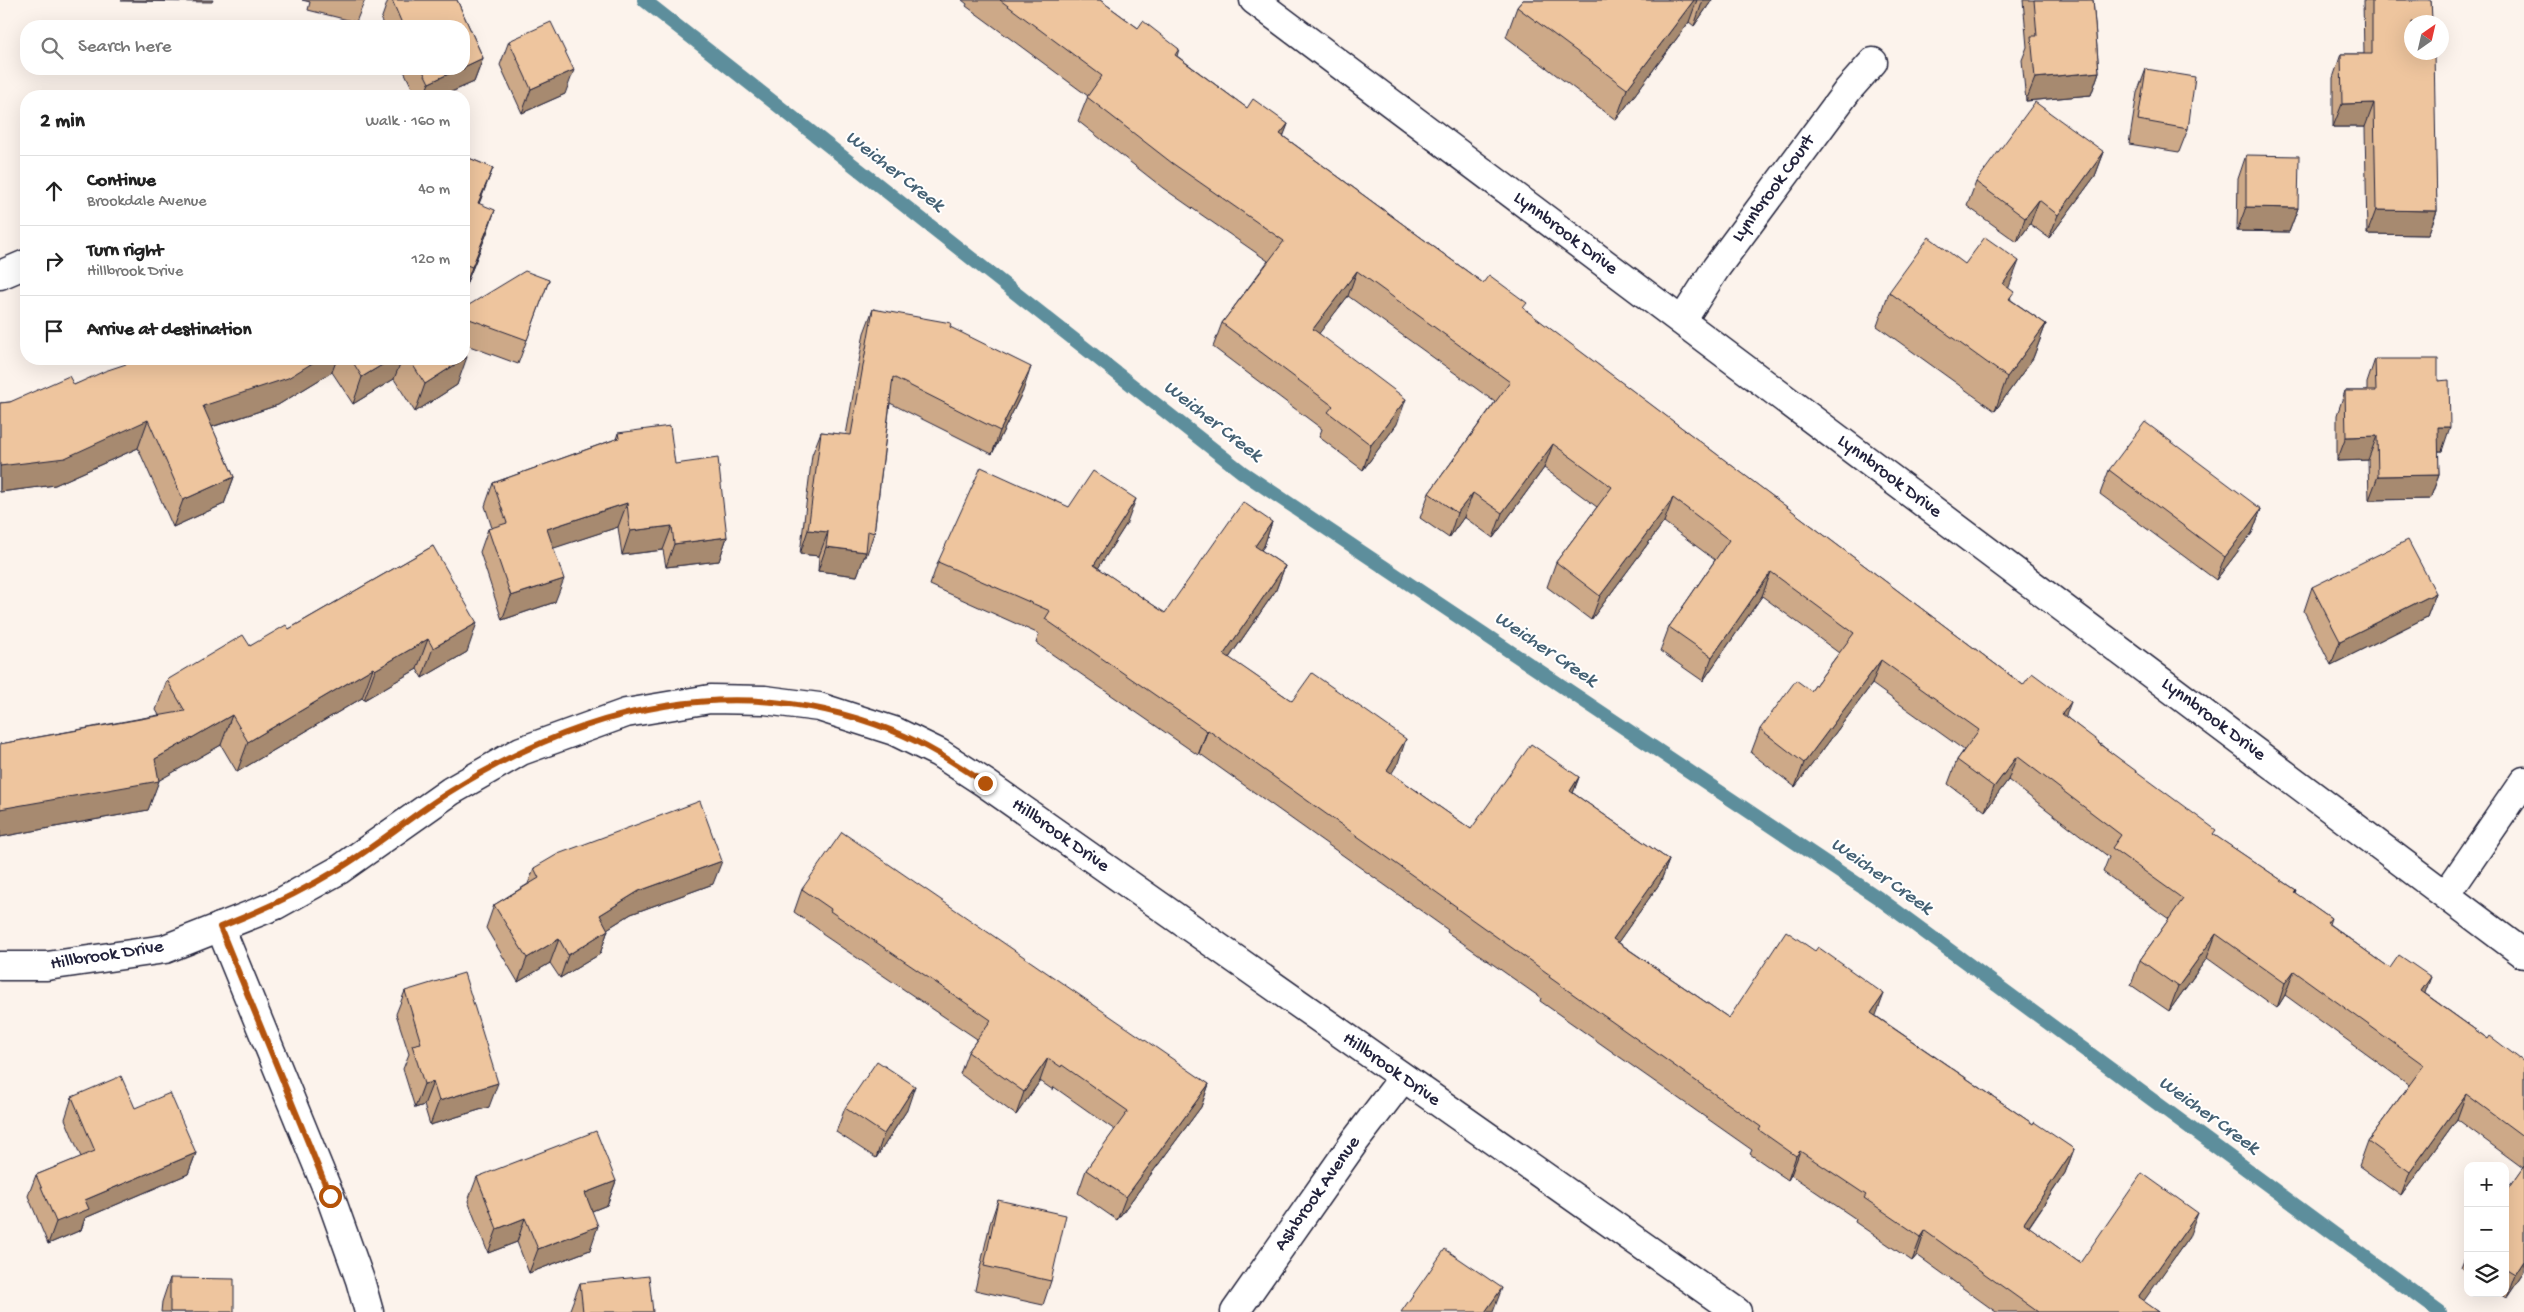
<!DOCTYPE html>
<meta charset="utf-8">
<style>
body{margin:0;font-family:"Gochi Hand",sans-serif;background:#f2f2f2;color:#222}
.controls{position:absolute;right:15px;bottom:15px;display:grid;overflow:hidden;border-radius:10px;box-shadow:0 5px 20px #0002}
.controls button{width:45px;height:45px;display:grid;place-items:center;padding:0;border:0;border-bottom:1px solid #e0e0e0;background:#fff;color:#222;font:25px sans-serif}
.compass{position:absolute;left:2404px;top:15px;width:45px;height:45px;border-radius:50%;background:#fff;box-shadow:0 5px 20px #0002;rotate:34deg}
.stop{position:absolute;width:15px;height:15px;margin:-11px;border:4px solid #b45309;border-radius:50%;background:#fff}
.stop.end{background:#b45309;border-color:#fff;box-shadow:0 1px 5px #0008}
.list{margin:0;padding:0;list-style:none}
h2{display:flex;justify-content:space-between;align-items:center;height:65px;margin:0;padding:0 20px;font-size:21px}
h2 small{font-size:16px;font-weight:400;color:#767676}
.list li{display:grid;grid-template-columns:32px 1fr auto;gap:15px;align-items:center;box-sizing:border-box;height:70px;padding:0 20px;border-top:1px solid #e0e0e0}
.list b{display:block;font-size:19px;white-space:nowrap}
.list p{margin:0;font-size:16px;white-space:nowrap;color:#767676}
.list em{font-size:16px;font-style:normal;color:#767676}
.icon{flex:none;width:28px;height:28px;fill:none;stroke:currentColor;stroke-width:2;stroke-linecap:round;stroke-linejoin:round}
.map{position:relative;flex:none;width:2524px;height:1312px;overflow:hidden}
.search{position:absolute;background:#fff;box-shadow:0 5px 20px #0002;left:20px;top:20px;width:450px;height:55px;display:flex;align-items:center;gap:12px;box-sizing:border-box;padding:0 18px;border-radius:20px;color:#767676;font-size:19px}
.panel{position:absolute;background:#fff;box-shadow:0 5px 20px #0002;left:20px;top:90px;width:450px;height:275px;border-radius:20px}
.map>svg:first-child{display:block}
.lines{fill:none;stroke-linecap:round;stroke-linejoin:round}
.stream{stroke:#5d8e9c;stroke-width:14}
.minor-casing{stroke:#22223b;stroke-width:31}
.minor{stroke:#fff;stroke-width:28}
.wall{fill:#cda988;stroke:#22223b}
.shaded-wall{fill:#a78a6f;stroke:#22223b}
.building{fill:#eec59e;stroke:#22223b}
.route{stroke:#b45309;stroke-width:6}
.labels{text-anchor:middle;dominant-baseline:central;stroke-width:4;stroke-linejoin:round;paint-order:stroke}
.street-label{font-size:19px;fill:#22223b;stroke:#fff}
.water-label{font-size:20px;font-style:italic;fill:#456174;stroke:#fff}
</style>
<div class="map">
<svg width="2524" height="1312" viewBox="0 0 2524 1312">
<rect width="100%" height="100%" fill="#fcf3ec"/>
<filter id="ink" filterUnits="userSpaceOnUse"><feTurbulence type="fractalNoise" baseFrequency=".02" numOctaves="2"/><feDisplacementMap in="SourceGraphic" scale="10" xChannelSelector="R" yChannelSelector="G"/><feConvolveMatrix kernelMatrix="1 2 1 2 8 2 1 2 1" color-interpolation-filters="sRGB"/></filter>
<g filter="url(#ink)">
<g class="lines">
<!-- stream -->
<path class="stream" d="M644,0L1242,472L1880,899L2440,1312"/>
<!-- minor casing -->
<g class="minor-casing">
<g id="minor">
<path d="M1254,0L2524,954"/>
<path d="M0,275L26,264"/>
<path d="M1682,321L1716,268L1848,90L1873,62"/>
<path d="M2446,895L2524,781"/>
<path d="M220,927L330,1196L360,1280L369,1312"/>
<path d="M0,966H47L165,949L276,905L339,870L451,791L521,751L626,713L710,699L765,700L819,707L894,731L939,753L985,783L1737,1312"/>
<path d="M1235,1312L1355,1141L1403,1078"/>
</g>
</g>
<!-- minor -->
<use href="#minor" class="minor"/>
</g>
<!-- wall -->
<g class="wall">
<path d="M302,0H365L356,22L308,10L310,2Z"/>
<path d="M388,0H457L483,58L474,82L442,96H416L403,69H464V26H384L381,20Z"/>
<path d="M962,0H1100L1138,28L1179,49L1177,56L1247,108L1288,124L1283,136L1483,283L1525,310L2023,685L2065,716L2214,835L2296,890L2295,893L2331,918L2329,924L2488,1039L2524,1062V1271L2506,1298L2498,1293H2505V1193L2523,1168L2457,1119L2401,1196L2359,1166L2368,1141L2409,1085L2285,995L2277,1008L2207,958L2169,1011L2131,985L2140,960L2169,919L2103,872L2109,857L2008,780L1985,811L1948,784L1957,760L1964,750L1872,684L1795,787L1751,753L1760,729L1811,691L1839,653L1762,596L1703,681L1660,651L1669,627L1715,560L1664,522L1591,620L1547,587L1556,562L1597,507L1544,468L1493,538L1464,517L1449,538L1420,518L1429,493L1495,402L1348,296L1319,333L1397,424L1363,470L1319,437L1322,429L1213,347L1222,323L1268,261L1163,188L1078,121L1088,96L966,6L967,4Z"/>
<path d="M1523,0H1712L1694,26L1689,22L1616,120L1506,37L1517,7Z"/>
<path d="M2023,0H2093L2099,72L2091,95L2026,101L2022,60L2027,47Z"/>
<path d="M2363,0H2431L2437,211L2428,235L2367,234L2365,127H2333V78L2341,54H2364Z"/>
<path d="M509,41L565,94L522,113L500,65Z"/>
<path d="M2146,69L2188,129L2179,152L2129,144L2137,93Z"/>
<path d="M2104,152L2095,176L2049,238L2030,224L2017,242L1967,206L1976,182Z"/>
<path d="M2246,155L2298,208L2289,232L2237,231L2238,179Z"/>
<path d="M464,156L493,168L479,203L487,233L464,289Z"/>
<path d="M1965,264L2009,289L2011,300L2046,324L2033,358L1995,411L1877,326L1889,292Z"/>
<path d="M549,280L518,364L464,344V308Z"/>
<path d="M873,309L950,327L1023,391L992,454L890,403L874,533L866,557H864L857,576L818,571L819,556L800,554L812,455L821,432L846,435L864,333Z"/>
<path d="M141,359H464L457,385L415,412L394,379L353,404L332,372L278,405L212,427L234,477L224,504L173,527L138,448L55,485L0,492V403L10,402L74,385Z"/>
<path d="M2375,359L2438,381L2442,451H2438L2439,475L2430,499L2369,500L2368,460L2337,461V415L2345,391H2367V383Z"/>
<path d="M618,433L675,464L727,537L719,561L666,567L663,550L622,555L618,527L553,548L555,602L502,620L480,552L488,529L492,528L485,506L493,483L616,439Z"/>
<path d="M2109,470L2261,509L2252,533L2216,580L2100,494Z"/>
<path d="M1069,507L1127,523L1098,568L1165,613L1272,522L1264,546L1261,550L1285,566L1276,590L1229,658L1292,701L1398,763L1391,773L1471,829L1579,777L1573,793L1669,860L1660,883L1618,942L1729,1018L1876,1016L2033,1124L2074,1149L2065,1173L2029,1227L2080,1263L2189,1237L2143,1301L2159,1312H1996L1917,1255L1912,1261L1855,1222L1856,1219L1791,1175L1788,1180L1750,1154L1752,1150L1540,1001L1541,998L1447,932L1448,930L1199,753L1198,755L1036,643L1039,634L930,585L938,562Z"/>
<path d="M433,546L467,652L422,678L417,669L364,700L362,698L237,772L221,745L159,780L148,810L0,837V744L159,715L156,710L167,680L250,646L289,629Z"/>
<path d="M2312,587L2436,593L2427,617L2331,665L2304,611Z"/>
<path d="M534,868L713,884L631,914L607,929L608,930L600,954L560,978L550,963L518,982L486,928L494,905L528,884Z"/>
<path d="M802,889L1209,1084L1201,1107L1117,1220L1078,1193L1086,1170L1115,1130L1054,1087L1053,1090L1040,1081L1016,1115L960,1074L968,1052L977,1039L822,934V932L794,912Z"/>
<path d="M405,991L489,1107L430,1125L424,1105L415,1108L403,1069L409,1054L396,1014Z"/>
<path d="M72,1097L135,1108L196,1153L188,1174L85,1218L81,1230L48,1244L28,1196L36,1175L81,1157L65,1119Z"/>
<path d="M845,1108L907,1110L876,1158L836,1132Z"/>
<path d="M477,1177L616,1181L607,1205L592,1211L590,1250L529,1273L517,1242L488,1253L468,1201Z"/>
<path d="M998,1200L1051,1281L1043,1305L975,1290L990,1224Z"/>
<path d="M2468,1250V1273L2461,1268Z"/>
<path d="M170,1278L234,1312H161L162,1302Z"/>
<path d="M580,1283L653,1312H569Z"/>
</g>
<!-- shaded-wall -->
<g class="shaded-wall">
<path d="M122,0H213L212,2L121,1Z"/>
<path d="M1694,0H1697L1689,22L1616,120L1627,89Z"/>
<path d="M1703,0H1712L1694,26Z"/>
<path d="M483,58L474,82L442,96H424L429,83L459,69H464V67Z"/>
<path d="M574,70L565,94L522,113L531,89Z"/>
<path d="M2099,72L2091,95L2026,101L2035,78Z"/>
<path d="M2374,103L2365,127H2333L2342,104Z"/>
<path d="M1288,124L1279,148L1280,134Z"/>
<path d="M2104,152L2095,176L2049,238L2058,215Z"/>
<path d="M493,168L484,191L470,227L478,203Z"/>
<path d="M2039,200L2030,224L2017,242L2025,218Z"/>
<path d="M2246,207L2298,208L2289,232L2237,231Z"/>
<path d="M495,210L487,233L464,289L472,267Z"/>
<path d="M2376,210L2437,211L2428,235L2367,234Z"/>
<path d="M2019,261L2006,295L2003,284Z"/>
<path d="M1357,271L1348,296L1304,353L1313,329Z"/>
<path d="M2046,324L2033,358L1995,411L2007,377Z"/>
<path d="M467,357L457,385L415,412L425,384Z"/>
<path d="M319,359H337L332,372L278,405L193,433L203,406Z"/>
<path d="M392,359H402L394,379L353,404L362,377Z"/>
<path d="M1031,367L1023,391L992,454L1000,431Z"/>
<path d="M1406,399L1397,424L1363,470L1371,445Z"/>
<path d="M148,420L138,448L55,485L0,492V466Z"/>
<path d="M2438,427H2450L2442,451H2429Z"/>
<path d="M2377,436L2368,460L2337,461L2346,437Z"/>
<path d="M1553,444L1544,468L1493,538L1502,513Z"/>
<path d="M2439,475L2430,499L2369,500L2378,476Z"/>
<path d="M234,477L224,504L173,527L183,500Z"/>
<path d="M1473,493L1464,517L1449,538L1457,513Z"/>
<path d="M1673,498L1664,522L1591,620L1600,596Z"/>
<path d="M1136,499L1127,523L1085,589L1094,565Z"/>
<path d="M627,503L618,527L539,553L547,529Z"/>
<path d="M2261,509L2252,533L2216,580L2225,557Z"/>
<path d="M1272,522L1264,546L1247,570L1255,546Z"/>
<path d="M672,526L663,550L622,555L630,531Z"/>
<path d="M808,530L828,532L819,556L800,554Z"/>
<path d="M727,537L719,561L666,567L674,544Z"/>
<path d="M826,547L866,552L857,576L818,571Z"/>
<path d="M1285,566L1276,590L1215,678L1224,654Z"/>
<path d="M1771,572L1762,596L1703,681L1712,657Z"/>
<path d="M564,579L555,602L502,620L511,596Z"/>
<path d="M2436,593L2427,617L2331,665L2340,641Z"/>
<path d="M477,623L467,652L422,678L433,648Z"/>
<path d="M428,639L417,669L364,700L375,670Z"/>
<path d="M1881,660L1872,684L1795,787L1804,763Z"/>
<path d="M373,668L362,698L237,772L248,742Z"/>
<path d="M2071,702L2062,726V714Z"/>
<path d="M232,715L221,745L158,781H159L148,810L0,837V809L155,759Z"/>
<path d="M1208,730L1199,753L1198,755L1207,731Z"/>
<path d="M1406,739L1398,763L1379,794L1387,770Z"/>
<path d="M2017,756L2008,780L1985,811L1994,787Z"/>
<path d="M1579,777L1570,801V791Z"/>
<path d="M1669,860L1660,883L1604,962L1613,939Z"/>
<path d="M722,861L713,884L631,914L591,939L600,915L639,891Z"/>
<path d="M608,930L600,954L560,978L568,955Z"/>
<path d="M2216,934L2207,958L2169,1011L2178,987Z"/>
<path d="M559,939L550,963L518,982L527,958Z"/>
<path d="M2294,971L2285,995L2277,1008L2285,983Z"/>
<path d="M2431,977L2422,1001L2421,991Z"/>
<path d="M1884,994L1875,1018L1871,1013Z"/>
<path d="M1048,1058L1040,1081L1016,1115L1024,1092Z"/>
<path d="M433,1082L424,1105L415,1108L424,1084Z"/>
<path d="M498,1083L489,1107L430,1125L439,1101Z"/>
<path d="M1209,1084L1201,1107L1117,1220L1126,1197Z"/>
<path d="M915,1086L907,1110L876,1158L884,1134Z"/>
<path d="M2466,1094L2457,1119L2401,1196L2410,1172Z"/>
<path d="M2074,1149L2065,1173L2015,1247L2024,1223Z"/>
<path d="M1800,1151L1791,1175L1788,1180L1796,1156Z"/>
<path d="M196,1153L188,1174L85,1218L81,1230L48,1244L56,1222L85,1200Z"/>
<path d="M616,1181L607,1205L577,1217L585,1193Z"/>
<path d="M2198,1213L2189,1237L2136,1312L2138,1297Z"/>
<path d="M525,1218L517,1242L488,1253L497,1229Z"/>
<path d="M598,1226L590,1250L529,1273L538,1249Z"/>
<path d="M1925,1231L1917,1255L1912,1261L1921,1237Z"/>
<path d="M2524,1260V1271L2506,1298L2515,1274Z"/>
<path d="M1502,1288L1493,1312H1485Z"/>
</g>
<!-- building -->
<g class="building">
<path d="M392,0H457L483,58L464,67V26H403Z"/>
<path d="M1000,0H1100L1138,28L1143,21L1179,49L1175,55L1247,108L1253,99L1288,124L1280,134L1483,283L1489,275L1527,303L1523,308L2023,685L2032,673L2071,702L2062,714L2099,742L2098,743L2216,830L2213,834L2296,890L2294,892L2331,918L2327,923L2390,968L2399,955L2431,977L2421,991L2488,1039L2490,1036L2524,1062V1137L2466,1094L2410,1172L2368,1141L2424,1065L2294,971L2285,983L2216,934L2178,987L2140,960L2183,899L2112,848L2121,835L2017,756L1994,787L1957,760L1979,730L1881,660L1804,763L1760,729L1796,680L1811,691L1854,633L1771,572L1712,657L1669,627L1729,540L1673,498L1600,596L1556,562L1612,487L1553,444L1502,513L1473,493L1457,513L1429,493L1510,382L1357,271L1313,329L1406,399L1371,445L1328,412L1333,406L1222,323L1284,241L1172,163L1087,97L1102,76Z"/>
<path d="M1523,0H1694L1627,89L1517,7Z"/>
<path d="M2034,0H2093L2099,72L2035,78L2031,36H2037Z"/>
<path d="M2372,0H2431L2432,19H2434V22H2412V52H2434L2437,211L2376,210L2374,103L2342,104L2341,54H2372Z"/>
<path d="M551,22L574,70L531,89L509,41Z"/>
<path d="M422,69H459L429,83Z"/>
<path d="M2146,69L2195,77L2188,129L2138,120Z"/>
<path d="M2035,102L2104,152L2058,215L2039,200L2025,218L1976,182Z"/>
<path d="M2246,155L2299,156L2298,208L2246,207Z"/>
<path d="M464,156L493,168L478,203L495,210L472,267L464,264Z"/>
<path d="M1929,237L1965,264L1985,237L2019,261L2003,284L2014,292L2009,299L2046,324L2007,377L1889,292Z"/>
<path d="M525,271L549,280L527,340L464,317V308Z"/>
<path d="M873,309L951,323L950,327L1031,367L1000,431L893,377L874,533L868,531L866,552L826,547L828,532L808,530L821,432L851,435Z"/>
<path d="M464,352L467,357L425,384L409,359H464Z"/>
<path d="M141,359H319L288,378L203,406L234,477L183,500L148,420L65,458L0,466V403L10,402L69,376L74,385L105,371Z"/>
<path d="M351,359H392L362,377Z"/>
<path d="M2375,359H2438V381L2449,380L2450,427H2438L2439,475L2378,476L2377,436L2346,437L2345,391H2376Z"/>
<path d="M2145,422L2261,509L2225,557L2109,470Z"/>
<path d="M670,426L675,464L718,458L727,537L674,544L672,526L630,531L627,503L547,529L564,579L511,596L488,529L507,523L493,483L619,438L618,433Z"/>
<path d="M981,467L1069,507L1093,471L1136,499L1094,565L1165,613L1243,502L1272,522L1255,546L1285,566L1224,654L1292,701L1312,673L1406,739L1387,770L1471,829L1531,744L1579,777L1570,791L1669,860L1613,939L1729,1018L1786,931L1815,951L1818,947L1884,994L1871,1013L2033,1124L2034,1122L2074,1149L2024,1223L2080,1263L2142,1173L2198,1213L2138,1297L2159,1312H2038L1925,1231L1921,1237L1864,1198L1866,1195L1800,1151L1796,1156L1759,1130L1761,1127L1549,977L1550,975L1456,908L1457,907L1208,730L1207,731L1045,619L1050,611L938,562Z"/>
<path d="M2408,540L2436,593L2340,641L2312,587Z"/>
<path d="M433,546L477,623L433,648L428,639L375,670L373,668L248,742L232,715L155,759L159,781L0,809V744L185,711L167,680L243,635L250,646L286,625L289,629Z"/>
<path d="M700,801L722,861L639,891L600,915L608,930L568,955L559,939L527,958L494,905L539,878L534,868L558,854Z"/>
<path d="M842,832L1209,1084L1126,1197L1086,1170L1128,1111L1062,1065L1061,1067L1048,1058L1024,1092L968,1052L991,1020L830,911L831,909L802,889Z"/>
<path d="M464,973L498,1083L439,1101L433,1082L424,1084L412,1045L421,1043L405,991Z"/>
<path d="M877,1061L915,1086L884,1134L845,1108Z"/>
<path d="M121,1076L135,1108L170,1093L196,1153L85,1200L89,1209L56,1222L36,1175L95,1151L72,1097Z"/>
<path d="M596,1131L616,1181L585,1193L598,1226L538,1249L525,1218L497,1229L477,1177Z"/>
<path d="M2524,1166V1260L2515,1274L2505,1268V1193Z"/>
<path d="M998,1200L1066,1215L1051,1281L984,1266Z"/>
<path d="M1445,1249L1502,1288L1485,1312H1401Z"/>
<path d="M649,1276L653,1312H583L580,1283Z"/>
<path d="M170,1278L234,1279V1312H170Z"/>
</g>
</g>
<g class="lines" filter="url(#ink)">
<!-- route -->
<path class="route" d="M330,1196L220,927C261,911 299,893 337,870C377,846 412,815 451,791C588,705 739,670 893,731C926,744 956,764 985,783"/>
</g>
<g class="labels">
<!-- street labels -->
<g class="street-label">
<text transform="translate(1774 189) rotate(-54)">Lynnbrook Court</text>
<text transform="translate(1565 234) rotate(37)">Lynnbrook Drive</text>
<text transform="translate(1889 477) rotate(37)">Lynnbrook Drive</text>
<text transform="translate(2213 720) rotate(37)">Lynnbrook Drive</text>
<text transform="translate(1060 836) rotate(35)">Hillbrook Drive</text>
<text transform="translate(107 956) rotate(-9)">Hillbrook Drive</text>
<text transform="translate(1391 1070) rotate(35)">Hillbrook Drive</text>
<text transform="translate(1318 1194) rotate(-55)">Ashbrook Avenue</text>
</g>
<!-- water labels -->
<g class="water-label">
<text transform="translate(894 172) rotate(38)">Weicher Creek</text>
<text transform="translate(1212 422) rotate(38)">Weicher Creek</text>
<text transform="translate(1545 650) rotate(34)">Weicher Creek</text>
<text transform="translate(1881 877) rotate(35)">Weicher Creek</text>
<text transform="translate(2208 1116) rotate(36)">Weicher Creek</text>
</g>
</g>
</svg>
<div class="controls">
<button>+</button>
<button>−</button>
<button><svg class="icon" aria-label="layers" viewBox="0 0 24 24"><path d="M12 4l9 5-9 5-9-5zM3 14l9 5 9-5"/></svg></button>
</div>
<svg class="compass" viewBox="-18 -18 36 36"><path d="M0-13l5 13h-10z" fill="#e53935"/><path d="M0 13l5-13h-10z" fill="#767676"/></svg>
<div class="stop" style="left:330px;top:1196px"></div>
<div class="stop end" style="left:985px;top:783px"></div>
<div class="search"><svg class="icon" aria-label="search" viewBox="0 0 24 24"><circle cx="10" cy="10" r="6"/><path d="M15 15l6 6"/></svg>Search here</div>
<section class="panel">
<h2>2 min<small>Walk · 160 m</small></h2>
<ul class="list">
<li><svg class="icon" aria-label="ahead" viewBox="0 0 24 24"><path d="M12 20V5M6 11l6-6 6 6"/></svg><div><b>Continue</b><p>Brookdale Avenue</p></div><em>40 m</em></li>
<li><svg class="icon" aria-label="right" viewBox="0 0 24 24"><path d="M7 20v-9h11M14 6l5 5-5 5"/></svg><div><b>Turn right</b><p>Hillbrook Drive</p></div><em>120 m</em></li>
<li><svg class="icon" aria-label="arrive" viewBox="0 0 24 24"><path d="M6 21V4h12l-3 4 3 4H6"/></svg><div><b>Arrive at destination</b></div></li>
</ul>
</section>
</div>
